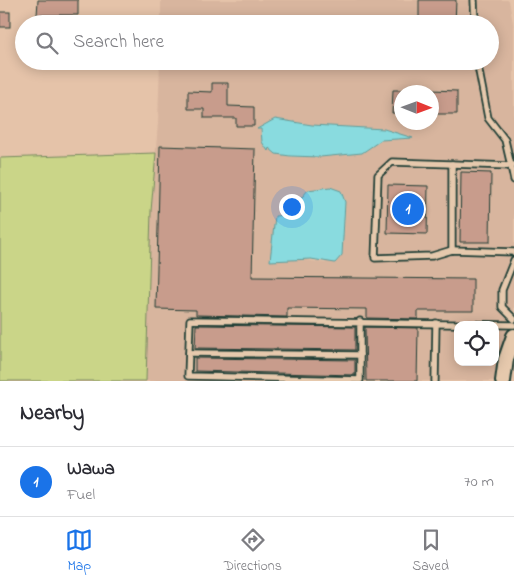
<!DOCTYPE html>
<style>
body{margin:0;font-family:"Indie Flower",sans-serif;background:#f2f2f3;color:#2b2b33}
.controls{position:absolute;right:15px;bottom:15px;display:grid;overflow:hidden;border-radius:10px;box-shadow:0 2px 12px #0003}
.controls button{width:45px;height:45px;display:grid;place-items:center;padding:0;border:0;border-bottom:1px solid #e1e1e2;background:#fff;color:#2b2b33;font:25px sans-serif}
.compass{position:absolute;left:394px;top:85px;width:45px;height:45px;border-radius:50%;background:#fff;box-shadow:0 2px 12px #0003;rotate:91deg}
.you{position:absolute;left:291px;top:206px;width:18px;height:18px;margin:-12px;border:4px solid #fff;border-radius:50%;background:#1a73e8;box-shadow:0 0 0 8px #1a73e833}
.badge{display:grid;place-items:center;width:32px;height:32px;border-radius:50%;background:#1a73e8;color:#fff;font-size:16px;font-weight:700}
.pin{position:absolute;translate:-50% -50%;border:2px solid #fff;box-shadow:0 1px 5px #0006}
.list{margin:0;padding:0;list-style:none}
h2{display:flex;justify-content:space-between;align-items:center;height:65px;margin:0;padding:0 20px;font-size:21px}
h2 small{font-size:16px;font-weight:400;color:#7c7c81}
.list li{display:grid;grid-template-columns:32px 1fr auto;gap:15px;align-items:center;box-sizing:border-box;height:70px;padding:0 20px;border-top:1px solid #e1e1e2}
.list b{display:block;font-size:19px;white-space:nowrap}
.list p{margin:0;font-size:16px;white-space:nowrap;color:#7c7c81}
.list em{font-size:16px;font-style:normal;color:#7c7c81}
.icon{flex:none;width:28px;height:28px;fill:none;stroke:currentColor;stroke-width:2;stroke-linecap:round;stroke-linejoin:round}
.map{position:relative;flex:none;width:514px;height:381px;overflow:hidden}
.search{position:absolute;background:#fff;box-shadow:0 2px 12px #0003;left:15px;right:15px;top:15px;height:55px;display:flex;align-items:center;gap:12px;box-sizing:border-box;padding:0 18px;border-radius:28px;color:#7c7c81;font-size:19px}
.sheet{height:135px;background:#fff}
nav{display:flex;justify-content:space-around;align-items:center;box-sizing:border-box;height:70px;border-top:1px solid #e1e1e2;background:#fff;font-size:14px;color:#7c7c81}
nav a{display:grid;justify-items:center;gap:2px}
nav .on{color:#1a73e8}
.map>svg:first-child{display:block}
.built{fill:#d8b59e;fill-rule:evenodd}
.green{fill:#cad588;stroke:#74895e}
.water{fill:#89dbdf;stroke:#5f9c9b}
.building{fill:#c89c8c;stroke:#1f3d34}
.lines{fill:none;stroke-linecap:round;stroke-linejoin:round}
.service-casing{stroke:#1f3d34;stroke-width:9}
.tertiary-casing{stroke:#1f3d34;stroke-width:18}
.service{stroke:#e6c9ad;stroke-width:5.5}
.tertiary{stroke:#e6c9ad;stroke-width:14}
</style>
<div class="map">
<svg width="514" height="381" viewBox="0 0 514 381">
<rect width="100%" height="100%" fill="#e5c3a9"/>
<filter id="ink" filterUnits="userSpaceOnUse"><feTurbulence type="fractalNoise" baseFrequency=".02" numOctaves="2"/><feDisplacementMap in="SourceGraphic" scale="10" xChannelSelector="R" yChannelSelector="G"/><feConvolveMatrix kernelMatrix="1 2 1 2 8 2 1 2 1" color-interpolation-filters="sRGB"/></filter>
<g filter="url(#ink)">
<!-- built -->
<path class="built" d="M161,0H509L514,29V322L500,355L497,381H146L151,211L158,123L160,61H490V24H161ZM402,92H432V122H402ZM275,119L312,125L384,129L410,138L381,140L362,153L320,157H290L268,148L260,132L261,129L258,128ZM308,190L341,191L345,202L344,233L325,263L299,259L276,216L287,215ZM458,325H495V362H458Z"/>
<!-- green -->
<path class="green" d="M156,153L151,211L146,381H0V158Z"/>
<!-- water -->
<g class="water">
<path d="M275,119L312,125L384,129L413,138L381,140L362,153L320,157L290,156L276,154L269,148L268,151L262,142L261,129H257Z"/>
<path d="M330,187L341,191L345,202L342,255L335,263L311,259L270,261L275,216L287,215L308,190Z"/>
</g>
<!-- building -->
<g class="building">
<path d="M38,0H78V15H37Z"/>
<path d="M419,0H456L455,24H419Z"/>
<rect x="0" y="12" width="10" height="15"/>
<path d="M212,83H228V106L254,107V126H236V118H204V109H188V91L212,92Z"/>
<path d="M393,90H402V113H392Z"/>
<path d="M432,90L457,91V114H432Z"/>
<path d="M160,146L255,149L252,277L473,279V311H418V319L367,318V309L287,308V317L196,315V310L156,309Z"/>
<path d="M461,172L491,173L490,242H460Z"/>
<path d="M388,185L428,186L427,234L387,233Z"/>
<path d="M196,325L355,327V350L195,348Z"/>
<path d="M365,327L418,328L417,381H366Z"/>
<path d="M195,358L355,360V375L195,371Z"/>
</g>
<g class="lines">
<!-- service casing -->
<g class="service-casing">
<g id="service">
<path d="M474,0L475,24"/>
<path d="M477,61L488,118L505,140L511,166L392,162L378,175L375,258L432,256L452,250L514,252"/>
<path d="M514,165L511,166L514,180"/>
<path d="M452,250V164"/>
<path d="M514,260L502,290V307L514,319"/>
<path d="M360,321V380L188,376L190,320L514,325"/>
<path d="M189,353L360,355"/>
<path d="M435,381L436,323"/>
</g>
</g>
<!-- tertiary casing -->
<g class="tertiary-casing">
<path id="tertiary" d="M503,381L506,359L514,336"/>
</g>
<!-- service -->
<use href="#service" class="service"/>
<!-- tertiary -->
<use href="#tertiary" class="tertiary"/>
</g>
</g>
</svg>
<div class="controls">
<button><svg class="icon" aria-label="locate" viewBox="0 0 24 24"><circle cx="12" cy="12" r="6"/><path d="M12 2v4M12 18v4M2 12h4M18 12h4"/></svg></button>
</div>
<svg class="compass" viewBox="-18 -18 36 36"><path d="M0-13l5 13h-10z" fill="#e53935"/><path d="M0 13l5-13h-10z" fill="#7c7c81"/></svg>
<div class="you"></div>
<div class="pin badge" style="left:408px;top:209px">1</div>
<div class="search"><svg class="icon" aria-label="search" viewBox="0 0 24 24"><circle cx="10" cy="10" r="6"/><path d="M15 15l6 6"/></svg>Search here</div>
</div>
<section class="sheet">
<h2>Nearby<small></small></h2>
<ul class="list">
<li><span class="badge">1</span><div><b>Wawa</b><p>Fuel</p></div><em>70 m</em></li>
</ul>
</section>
<nav>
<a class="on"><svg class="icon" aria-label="map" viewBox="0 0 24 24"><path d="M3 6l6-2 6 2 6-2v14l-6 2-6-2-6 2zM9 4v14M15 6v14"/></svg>Map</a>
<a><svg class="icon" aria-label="directions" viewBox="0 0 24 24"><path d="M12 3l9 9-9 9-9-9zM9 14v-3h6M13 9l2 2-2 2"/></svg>Directions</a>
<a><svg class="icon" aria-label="saved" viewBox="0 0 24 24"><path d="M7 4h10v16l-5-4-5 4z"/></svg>Saved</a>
</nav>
